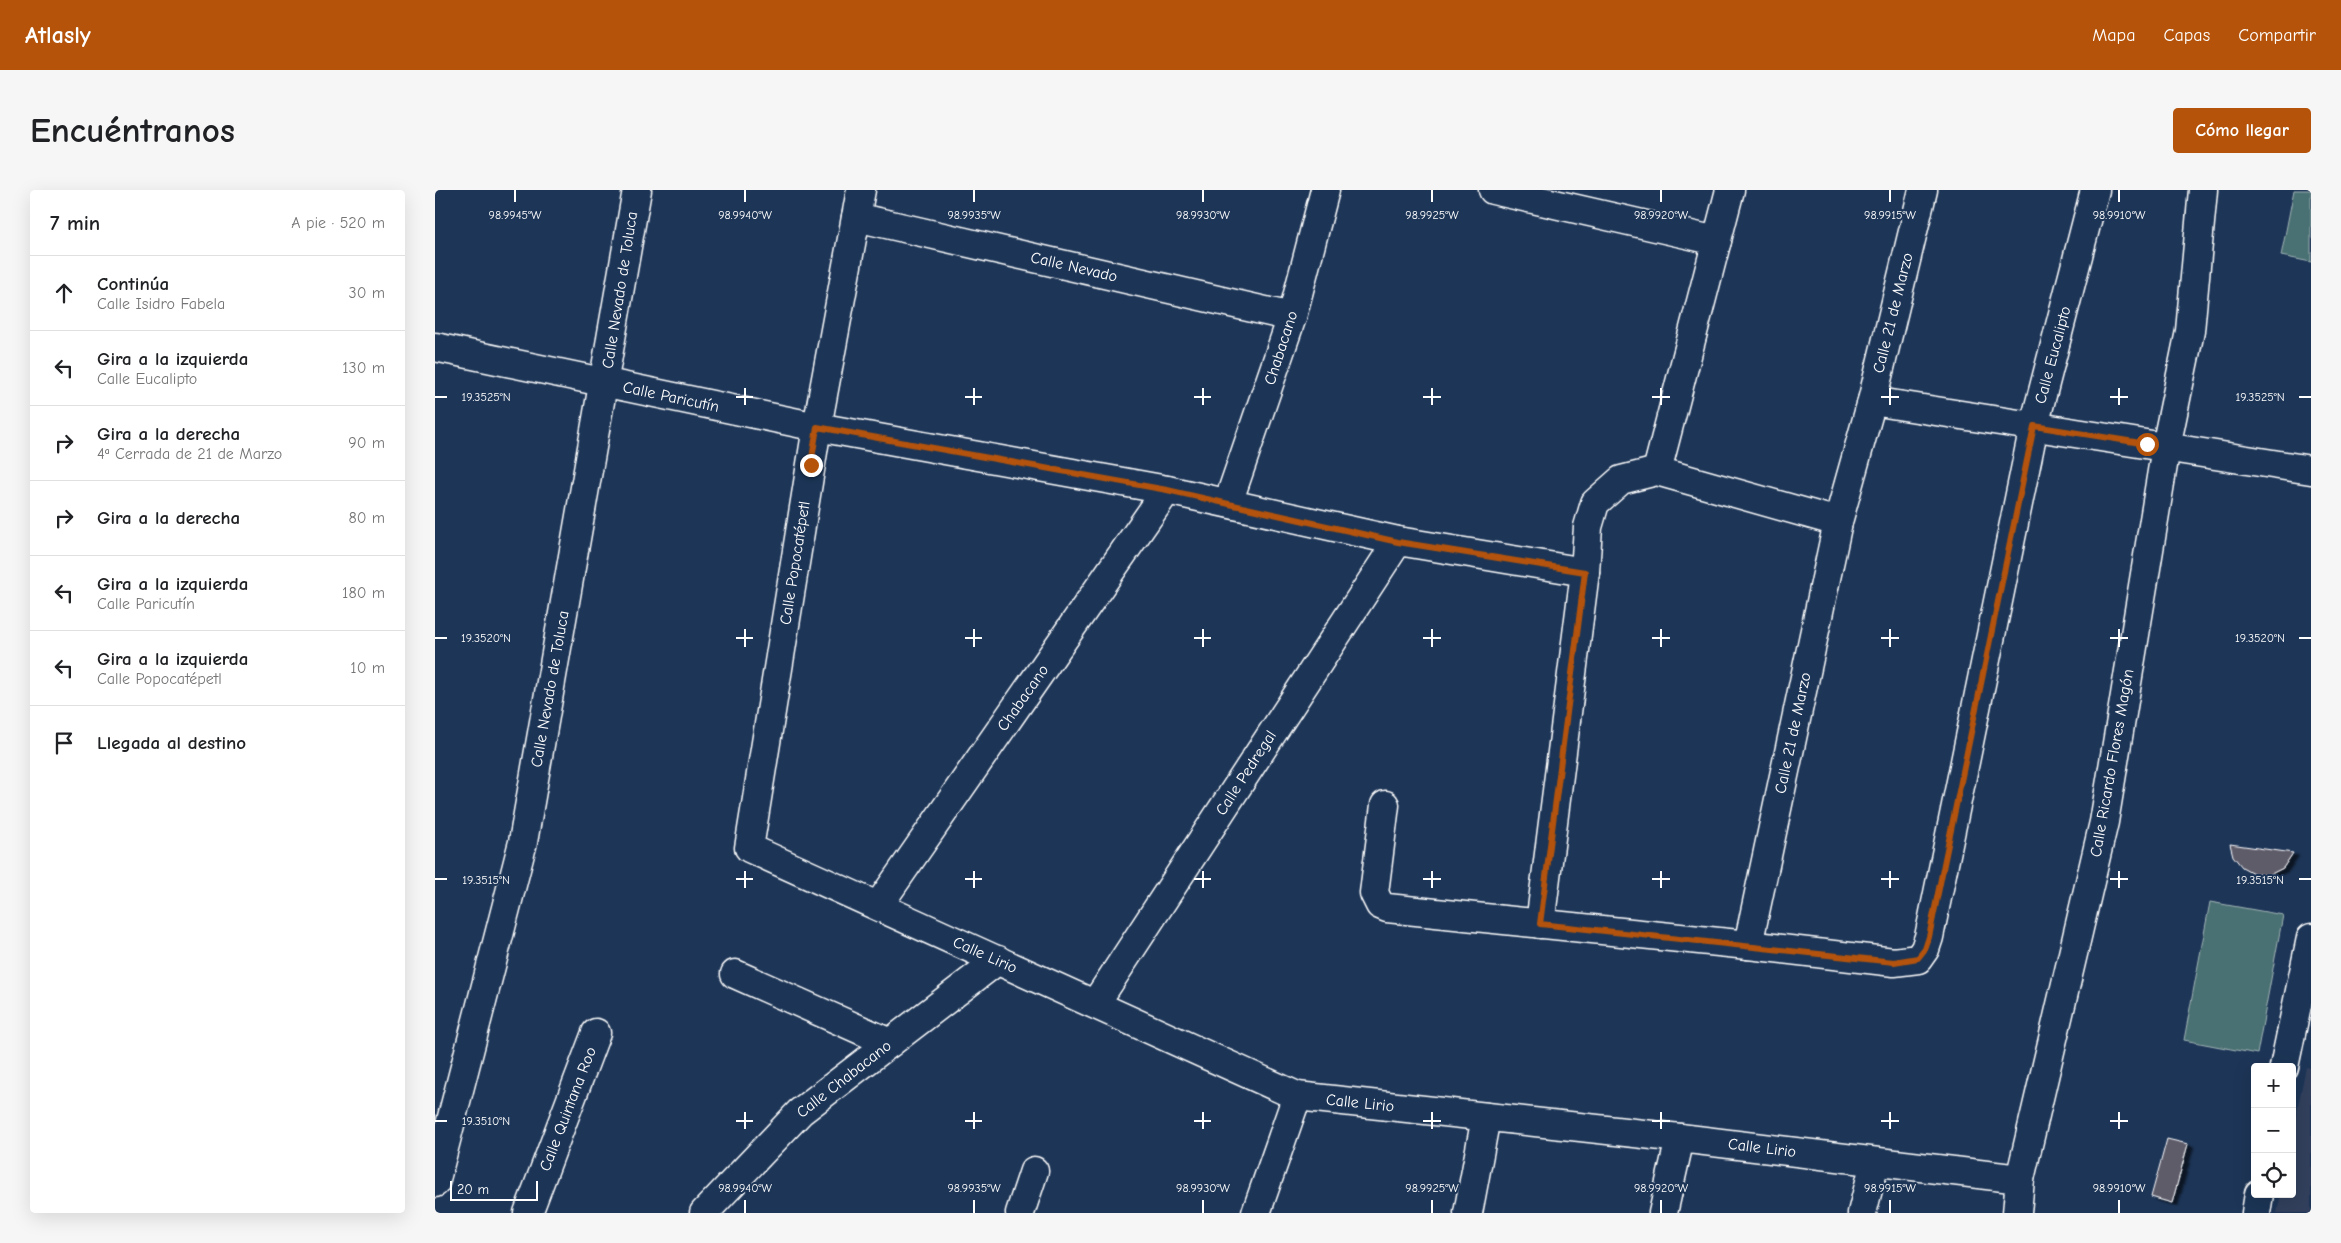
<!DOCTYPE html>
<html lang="es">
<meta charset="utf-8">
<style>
body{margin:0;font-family:"Comic Neue",sans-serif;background:#f6f6f6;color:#202124}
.controls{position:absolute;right:15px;bottom:15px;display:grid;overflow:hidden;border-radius:5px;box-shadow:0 5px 20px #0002}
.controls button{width:45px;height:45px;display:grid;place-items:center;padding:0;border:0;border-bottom:1px solid #e0e0e0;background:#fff;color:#202124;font:25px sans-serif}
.scale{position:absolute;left:15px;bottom:12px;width:88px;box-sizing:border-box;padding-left:5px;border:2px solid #fff;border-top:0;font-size:14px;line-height:18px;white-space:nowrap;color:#fff;-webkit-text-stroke:4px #1d3557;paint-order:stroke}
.stop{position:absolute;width:15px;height:15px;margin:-11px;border:4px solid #b45309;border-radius:50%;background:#fff}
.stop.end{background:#b45309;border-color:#fff;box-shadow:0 1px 5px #0008}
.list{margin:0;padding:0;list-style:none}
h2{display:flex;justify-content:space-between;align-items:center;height:65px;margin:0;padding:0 20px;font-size:21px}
h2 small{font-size:16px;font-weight:400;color:#757577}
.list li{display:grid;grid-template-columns:32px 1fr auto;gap:15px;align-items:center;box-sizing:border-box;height:75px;padding:0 20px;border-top:1px solid #e0e0e0}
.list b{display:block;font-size:19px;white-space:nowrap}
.list p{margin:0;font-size:16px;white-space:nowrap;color:#757577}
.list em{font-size:16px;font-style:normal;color:#757577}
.icon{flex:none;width:28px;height:28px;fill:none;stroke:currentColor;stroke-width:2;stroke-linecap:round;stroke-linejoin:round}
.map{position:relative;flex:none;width:1876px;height:1023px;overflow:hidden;border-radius:5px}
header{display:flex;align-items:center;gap:30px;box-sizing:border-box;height:70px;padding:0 25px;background:#b45309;color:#fff}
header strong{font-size:24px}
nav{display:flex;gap:28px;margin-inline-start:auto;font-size:18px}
.intro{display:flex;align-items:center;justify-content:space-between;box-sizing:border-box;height:120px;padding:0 30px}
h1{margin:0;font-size:35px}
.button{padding:12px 22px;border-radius:5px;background:#b45309;color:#fff;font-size:18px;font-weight:700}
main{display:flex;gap:30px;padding:0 30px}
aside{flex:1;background:#fff;border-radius:5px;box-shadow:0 5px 20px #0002}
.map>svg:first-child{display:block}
.built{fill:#31415d}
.green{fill:#4a6f72;stroke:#a4b7b8}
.building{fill:#5f5c6b;stroke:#fff;filter:url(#shadow)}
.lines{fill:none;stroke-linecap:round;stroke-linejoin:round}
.street-casing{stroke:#fff;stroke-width:31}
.secondary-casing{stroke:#fff;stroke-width:31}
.street{stroke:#1d3557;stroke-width:28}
.secondary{stroke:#1d3557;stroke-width:28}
.route{stroke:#b45309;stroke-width:6}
.ticks{fill:none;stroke:#fff;stroke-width:2}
.labels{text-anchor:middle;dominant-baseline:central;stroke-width:4;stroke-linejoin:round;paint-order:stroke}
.street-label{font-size:16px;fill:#fff;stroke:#1d3557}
.ticks-label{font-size:12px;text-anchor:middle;fill:#fff;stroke:#1d3557;stroke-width:4;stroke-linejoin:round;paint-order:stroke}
</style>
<header>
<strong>Atlasly</strong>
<nav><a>Mapa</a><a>Capas</a><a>Compartir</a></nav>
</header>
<div class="intro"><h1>Encuéntranos</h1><a class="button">Cómo llegar</a></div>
<main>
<aside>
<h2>7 min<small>A pie · 520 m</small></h2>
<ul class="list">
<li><svg class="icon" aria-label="ahead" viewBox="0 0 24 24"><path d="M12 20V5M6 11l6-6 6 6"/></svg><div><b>Continúa</b><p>Calle Isidro Fabela</p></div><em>30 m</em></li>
<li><svg class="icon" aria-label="left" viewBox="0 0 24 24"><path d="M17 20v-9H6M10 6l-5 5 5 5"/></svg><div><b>Gira a la izquierda</b><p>Calle Eucalipto</p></div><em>130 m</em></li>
<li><svg class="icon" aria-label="right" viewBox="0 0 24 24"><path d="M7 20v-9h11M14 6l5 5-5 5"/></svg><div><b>Gira a la derecha</b><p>4ª Cerrada de 21 de Marzo</p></div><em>90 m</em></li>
<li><svg class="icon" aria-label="right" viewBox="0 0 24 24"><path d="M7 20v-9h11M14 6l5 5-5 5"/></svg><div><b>Gira a la derecha</b></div><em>80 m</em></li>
<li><svg class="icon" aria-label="left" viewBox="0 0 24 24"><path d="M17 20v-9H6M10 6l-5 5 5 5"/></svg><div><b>Gira a la izquierda</b><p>Calle Paricutín</p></div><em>180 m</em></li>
<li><svg class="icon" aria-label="left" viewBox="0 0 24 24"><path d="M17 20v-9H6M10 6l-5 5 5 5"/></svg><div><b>Gira a la izquierda</b><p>Calle Popocatépetl</p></div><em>10 m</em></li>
<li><svg class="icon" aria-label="arrive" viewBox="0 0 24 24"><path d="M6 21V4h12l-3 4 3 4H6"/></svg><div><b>Llegada al destino</b></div></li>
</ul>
</aside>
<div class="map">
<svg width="1876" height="1023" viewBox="0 0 1876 1023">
<defs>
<filter id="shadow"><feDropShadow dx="5.5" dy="3" stdDeviation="1" flood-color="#0009"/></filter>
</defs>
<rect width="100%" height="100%" fill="#1d3557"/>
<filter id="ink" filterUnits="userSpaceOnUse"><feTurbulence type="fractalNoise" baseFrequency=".02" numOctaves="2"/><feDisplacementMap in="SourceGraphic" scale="10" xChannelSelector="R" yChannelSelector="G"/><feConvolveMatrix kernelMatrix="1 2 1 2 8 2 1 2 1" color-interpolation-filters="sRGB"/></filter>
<g filter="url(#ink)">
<!-- built -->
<path class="built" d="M1871,877L1876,878V1023H1842L1846,1004H1857V945Z"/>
<!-- green -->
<g class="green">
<path d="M1859,0H1876V72L1846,66Z"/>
<path d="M1775,712L1848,725L1822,864L1749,850Z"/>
</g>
<!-- building -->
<g class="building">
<path d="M1795,654L1858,663L1848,678L1834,685L1820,684L1807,677L1798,666Z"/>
<path d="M1732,949L1753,954L1737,1013L1716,1007Z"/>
</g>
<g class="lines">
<!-- street casing -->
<g class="street-casing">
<g id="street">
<path d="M426,0L382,237L314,658L862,906L1245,948L1585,989"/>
<path d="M1058,0L1282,51"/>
<path d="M421,27L857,127"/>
<path d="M0,157L382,237L732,300L963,351L1150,382"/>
<path d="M1437,211L1876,280"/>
<path d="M1222,281L1295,0"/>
<path d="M793,313L857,127L890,0"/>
<path d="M950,615L939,703L945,715L952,718L1313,755L1459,772L1483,769L1490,759L1494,747L1599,236L1660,0"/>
<path d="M443,716L732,300"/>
<path d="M1105,734L1150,382L1153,337L1160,313L1186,290L1222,281L1403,332"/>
<path d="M1313,755L1403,332L1437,211L1488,0"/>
<path d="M300,784L455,853"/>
<path d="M660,814L963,351"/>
<path d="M1849,877L1876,748"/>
<path d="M0,993L88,652L202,0"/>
<path d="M93,1023L161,843"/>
<path d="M269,1023L365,922L563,770"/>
<path d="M585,1023L599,981"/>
<path d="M821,1023L862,906"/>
<path d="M1033,1023L1051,927"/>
<path d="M1228,1023L1245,948"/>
<path d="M1427,1023L1440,972"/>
<path d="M1821,1023L1824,1004"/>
</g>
</g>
<!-- secondary casing -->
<g class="secondary-casing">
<path id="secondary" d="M1582,1023L1585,989L1669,632L1731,257L1755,141L1768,0"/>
</g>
<!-- street -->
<use href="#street" class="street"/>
<!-- secondary -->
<use href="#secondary" class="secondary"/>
</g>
</g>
<g class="lines" filter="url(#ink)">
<!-- route -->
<path class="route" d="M376,275L382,237L732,300L963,352L1150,382L1105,734L1459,772L1483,768L1490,759L1494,747L1599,236L1712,254"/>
</g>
<!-- ticks -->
<path class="ticks" d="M80,0V12M310,0V12M539,0V12M768,0V12M997,0V12M1226,0V12M1455,0V12M1684,0V12M310,198V215M539,198V215M768,198V215M997,198V215M1226,198V215M1455,198V215M1684,198V215M0,207H12M301,207H318M530,207H547M759,207H776M988,207H1006M1217,207H1235M1446,207H1464M1675,207H1693M1864,207H1876M310,439V457M539,439V457M768,439V457M997,439V457M1226,439V457M1455,439V457M1684,439V457M0,448H12M301,448H318M530,448H547M759,448H776M988,448H1006M1217,448H1235M1446,448H1464M1675,448H1693M1864,448H1876M310,681V698M539,681V698M768,681V698M997,681V698M1226,681V698M1455,681V698M1684,681V698M0,689H12M301,689H318M530,689H547M759,689H776M988,689H1006M1217,689H1235M1446,689H1464M1675,689H1693M1864,689H1876M310,922V939M539,922V939M768,922V939M997,922V939M1226,922V939M1455,922V939M1684,922V939M0,931H12M301,931H318M530,931H547M759,931H776M988,931H1006M1217,931H1235M1446,931H1464M1675,931H1693M310,1010V1023M539,1010V1023M768,1010V1023M997,1010V1023M1226,1010V1023M1455,1010V1023M1684,1010V1023"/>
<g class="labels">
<!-- street labels -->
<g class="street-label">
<text transform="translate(639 77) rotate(13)">Calle Nevado</text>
<text transform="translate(185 100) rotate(-81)">Calle Nevado de Toluca</text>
<text transform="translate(1458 123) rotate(-76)">Calle 21 de Marzo</text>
<text transform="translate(846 158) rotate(-72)">Chabacano</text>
<text transform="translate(1618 165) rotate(-75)">Calle Eucalipto</text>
<text transform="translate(236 207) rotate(12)">Calle Paricutín</text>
<text transform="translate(360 373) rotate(-81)">Calle Popocatépetl</text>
<text transform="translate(115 499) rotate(-80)">Calle Nevado de Toluca</text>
<text transform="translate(588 508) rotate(-55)">Chabacano</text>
<text transform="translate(1358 543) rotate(-78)">Calle 21 de Marzo</text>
<text transform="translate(1677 573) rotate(-80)">Calle Ricardo Flores Magón</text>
<text transform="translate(811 583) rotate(-57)">Calle Pedregal</text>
<text transform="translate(550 765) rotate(24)">Calle Lirio</text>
<text transform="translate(409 889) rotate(-38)">Calle Chabacano</text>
<text transform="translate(925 913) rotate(6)">Calle Lirio</text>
<text transform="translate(133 919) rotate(-69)">Calle Quintana Roo</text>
<text transform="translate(1327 958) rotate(7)">Calle Lirio</text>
</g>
</g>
<g class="ticks-label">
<text x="80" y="29">98.9945°W</text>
<text x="310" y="29">98.9940°W</text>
<text x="539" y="29">98.9935°W</text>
<text x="768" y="29">98.9930°W</text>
<text x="997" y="29">98.9925°W</text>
<text x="1226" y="29">98.9920°W</text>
<text x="1455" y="29">98.9915°W</text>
<text x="1684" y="29">98.9910°W</text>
<text x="51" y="211">19.3525°N</text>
<text x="1825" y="211">19.3525°N</text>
<text x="51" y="452">19.3520°N</text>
<text x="1825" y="452">19.3520°N</text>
<text x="51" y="694">19.3515°N</text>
<text x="1825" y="694">19.3515°N</text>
<text x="51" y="935">19.3510°N</text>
<text x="310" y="1002">98.9940°W</text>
<text x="539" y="1002">98.9935°W</text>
<text x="768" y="1002">98.9930°W</text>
<text x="997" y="1002">98.9925°W</text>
<text x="1226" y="1002">98.9920°W</text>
<text x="1455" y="1002">98.9915°W</text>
<text x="1684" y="1002">98.9910°W</text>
</g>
</svg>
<div class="controls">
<button>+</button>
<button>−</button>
<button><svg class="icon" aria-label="locate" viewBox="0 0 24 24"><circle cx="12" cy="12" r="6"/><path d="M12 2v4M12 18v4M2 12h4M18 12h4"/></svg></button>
</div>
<div class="scale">20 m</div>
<div class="stop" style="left:1712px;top:254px"></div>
<div class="stop end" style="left:376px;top:275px"></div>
</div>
</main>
